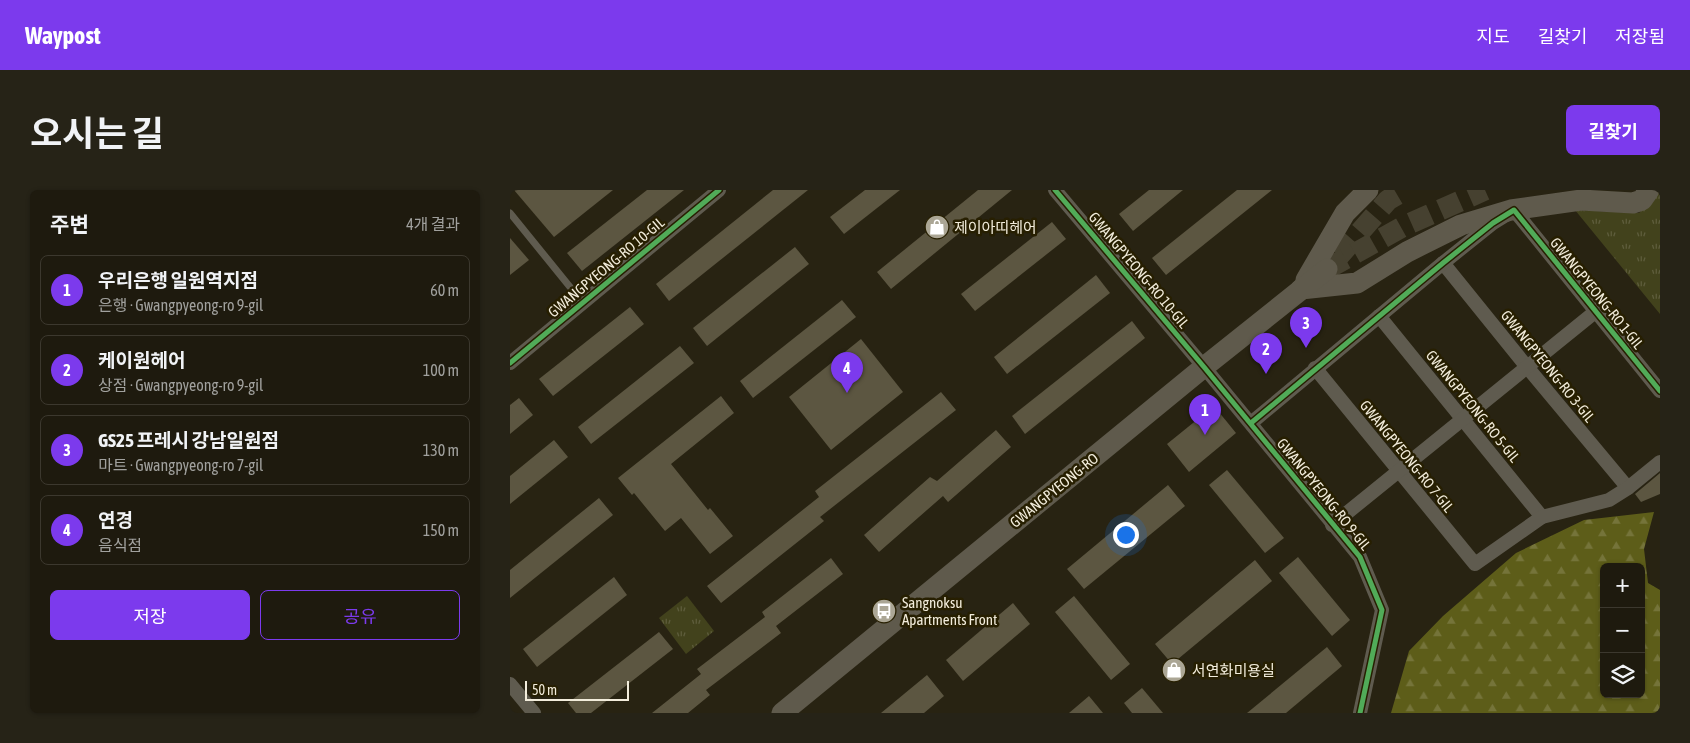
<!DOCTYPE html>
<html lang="ko">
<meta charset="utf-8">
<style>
body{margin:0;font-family:"Asap Condensed","Noto Sans KR",sans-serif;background:#262317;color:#f1f3f6}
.controls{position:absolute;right:15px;bottom:15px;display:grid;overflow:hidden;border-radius:8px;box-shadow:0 1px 4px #0004}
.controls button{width:45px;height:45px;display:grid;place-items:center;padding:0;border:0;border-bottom:1px solid #3c382e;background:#1e1a0e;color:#f1f3f6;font:25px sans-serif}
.scale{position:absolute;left:15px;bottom:12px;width:104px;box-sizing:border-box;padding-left:5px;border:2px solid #f2ecdb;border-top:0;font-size:14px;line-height:18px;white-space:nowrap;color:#f2ecdb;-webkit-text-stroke:4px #271f01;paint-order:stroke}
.you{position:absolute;left:615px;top:344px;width:18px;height:18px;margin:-12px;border:4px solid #fff;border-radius:50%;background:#1a73e8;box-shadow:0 0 0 8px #1a73e833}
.badge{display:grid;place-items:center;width:32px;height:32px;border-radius:50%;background:#7c3aed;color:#fff;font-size:16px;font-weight:700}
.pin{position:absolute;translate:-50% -41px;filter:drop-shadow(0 1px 2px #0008)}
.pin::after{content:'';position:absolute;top:26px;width:18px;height:15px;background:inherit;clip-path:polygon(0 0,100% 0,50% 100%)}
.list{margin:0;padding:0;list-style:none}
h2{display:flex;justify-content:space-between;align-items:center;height:65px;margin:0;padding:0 20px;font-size:21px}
h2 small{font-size:16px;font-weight:400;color:#a1a19e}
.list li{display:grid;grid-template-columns:32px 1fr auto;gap:15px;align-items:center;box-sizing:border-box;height:70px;margin:0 10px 10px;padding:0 10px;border:1px solid #3c382e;border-radius:8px}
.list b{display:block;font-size:19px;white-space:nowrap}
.list p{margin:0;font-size:16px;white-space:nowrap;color:#a1a19e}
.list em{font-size:16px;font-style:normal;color:#a1a19e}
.actions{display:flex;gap:10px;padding:15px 20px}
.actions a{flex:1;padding:11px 0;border:1px solid #7c3aed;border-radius:8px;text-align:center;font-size:18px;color:#7c3aed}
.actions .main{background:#7c3aed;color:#fff}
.icon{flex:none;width:28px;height:28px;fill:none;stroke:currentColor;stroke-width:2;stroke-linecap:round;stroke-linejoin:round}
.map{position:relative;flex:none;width:1150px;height:523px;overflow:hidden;border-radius:8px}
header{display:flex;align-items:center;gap:30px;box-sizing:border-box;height:70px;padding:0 25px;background:#7c3aed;color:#fff}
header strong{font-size:24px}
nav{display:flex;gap:28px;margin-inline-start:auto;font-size:18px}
.intro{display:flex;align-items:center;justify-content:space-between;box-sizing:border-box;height:120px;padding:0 30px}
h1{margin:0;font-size:35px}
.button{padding:12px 22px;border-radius:8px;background:#7c3aed;color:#fff;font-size:18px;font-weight:700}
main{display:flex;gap:30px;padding:0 30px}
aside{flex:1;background:#1e1a0e;border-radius:8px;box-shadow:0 1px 4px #0004}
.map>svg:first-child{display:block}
.grass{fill:url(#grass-tufts)}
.forest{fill:url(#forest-firs);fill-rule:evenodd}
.building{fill:#5c5641}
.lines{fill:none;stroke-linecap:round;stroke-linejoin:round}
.primary-tunnel{stroke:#464130;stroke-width:21;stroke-dasharray:21 11;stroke-linecap:butt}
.lane{stroke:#5f5b4f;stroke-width:7}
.street{stroke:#5f5b4f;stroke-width:14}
.primary{stroke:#5f5a4c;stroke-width:21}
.cycleway-casing{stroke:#271f01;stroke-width:8}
.cycleway{stroke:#51ab58;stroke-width:5}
.labels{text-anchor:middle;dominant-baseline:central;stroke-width:5;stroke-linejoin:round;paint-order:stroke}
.poi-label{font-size:15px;fill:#f2ecdb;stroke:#271f01;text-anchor:start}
.street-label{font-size:15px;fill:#f2ecdb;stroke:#271f01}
</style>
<header>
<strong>Waypost</strong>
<nav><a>지도</a><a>길찾기</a><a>저장됨</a></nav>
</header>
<div class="intro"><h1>오시는 길</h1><a class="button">길찾기</a></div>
<main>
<aside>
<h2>주변<small>4개 결과</small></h2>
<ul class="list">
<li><span class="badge">1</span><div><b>우리은행 일원역지점</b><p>은행 · Gwangpyeong-ro 9-gil</p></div><em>60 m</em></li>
<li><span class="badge">2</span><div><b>케이원헤어</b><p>상점 · Gwangpyeong-ro 9-gil</p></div><em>100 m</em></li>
<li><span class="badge">3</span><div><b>GS25 프레시 강남일원점</b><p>마트 · Gwangpyeong-ro 7-gil</p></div><em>130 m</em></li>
<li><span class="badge">4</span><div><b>연경</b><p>음식점</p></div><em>150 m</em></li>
</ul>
<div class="actions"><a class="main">저장</a><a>공유</a></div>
</aside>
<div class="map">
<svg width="1150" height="523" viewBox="0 0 1150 523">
<defs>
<pattern id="grass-tufts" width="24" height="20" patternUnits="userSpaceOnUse" patternTransform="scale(1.25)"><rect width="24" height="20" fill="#42421c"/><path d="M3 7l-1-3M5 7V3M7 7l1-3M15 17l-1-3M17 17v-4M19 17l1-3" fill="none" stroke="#5e5d3c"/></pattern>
<pattern id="forest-firs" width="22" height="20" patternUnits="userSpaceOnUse" patternTransform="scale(1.25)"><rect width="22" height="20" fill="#5d5d19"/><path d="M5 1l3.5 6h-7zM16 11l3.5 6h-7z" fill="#75743a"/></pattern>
</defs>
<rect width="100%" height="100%" fill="#282312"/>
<!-- grass -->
<g class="grass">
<path d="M1150,0V124L1065,20L1129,23Z"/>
<path d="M177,406L204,441L176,464L149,428Z"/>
</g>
<!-- forest -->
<path class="forest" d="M1144,322L1134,359L1138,393L1150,400V523H881L899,461L933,426L1006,363L1074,330ZM1094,377H1131V504H1094Z"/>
<!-- building -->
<g class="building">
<path d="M4,0H103L44,47Z"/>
<path d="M137,0H174L72,81L57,63Z"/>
<path d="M263,0H298L159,111L146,94Z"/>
<path d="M355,0H390L334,44L320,27Z"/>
<path d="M468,0H502L381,99L367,82Z"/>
<path d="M639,0H673L623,41L609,24Z"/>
<path d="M727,0H762L656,85L642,68Z"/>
<path d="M542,32L556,49L465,121L451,104Z"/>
<path d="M0,48L19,70L0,85Z"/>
<path d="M285,57L299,74L197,156L183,138Z"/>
<path d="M586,85L600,103L497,184L484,167Z"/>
<path d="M332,110L346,127L243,208L230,191Z"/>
<path d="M120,117L134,134L43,206L29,189Z"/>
<path d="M622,131L635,148L515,244L502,226Z"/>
<path d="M351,149L393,202L321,260L279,207Z"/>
<path d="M170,156L184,173L81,254L68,237Z"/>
<path d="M431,202L446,220L310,327L314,331L211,413L197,396L309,307L305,301Z"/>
<path d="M211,206L224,223L161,274L198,320L200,318L223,346L200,364L171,328L155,341L124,303L122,305L108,288Z"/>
<path d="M9,208L23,225L0,244V215Z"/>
<path d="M704,216L726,243L679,282L657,254Z"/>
<path d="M486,240L501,257L438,312L433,306L369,362L354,345L420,287L427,291Z"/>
<path d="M44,250L58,267L0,314V286Z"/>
<path d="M717,280L774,348L755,363L699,295Z"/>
<path d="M1150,283V304L1131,312L1125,304Z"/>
<path d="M658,295L675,316L574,399L557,379Z"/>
<path d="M89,308L103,325L0,408V380Z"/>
<path d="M788,367L840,430L822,446L769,383Z"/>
<path d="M321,368L333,384L266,436L271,443L196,500L200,505L178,523H142L191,484L187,479L255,427L252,422Z"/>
<path d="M745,370L762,391L662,474L645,454Z"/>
<path d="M104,387L117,405L27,477L13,459Z"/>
<path d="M564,406L620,474L601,490L545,422Z"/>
<path d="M503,413L520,434L453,491L436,470Z"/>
<path d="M149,442L163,459L81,523H66L58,513Z"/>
<path d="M817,457L832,476L776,523H737Z"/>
<path d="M417,485L434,506L414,523H371Z"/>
<path d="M632,498L653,523H622L614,513Z"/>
<path d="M579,506L593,523H559Z"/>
</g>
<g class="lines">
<!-- primary-tunnel -->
<g class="primary-tunnel">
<path d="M829,66L878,10L895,0"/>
<path d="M817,79L894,36L975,0"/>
</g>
<!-- lane -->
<path class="lane" d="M0,23L73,113"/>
<!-- street -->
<g class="street">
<path d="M545,0L694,177L850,367L872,420L850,523"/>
<path d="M933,73L1017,177L1118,298"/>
<path d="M869,126L1032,327"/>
<path d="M0,173L209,0"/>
<path d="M805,178L965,374L1032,327L1099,310L1118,298L1150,272"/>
<path d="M741,233L933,73L983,33L1004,20L1150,201"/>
<path d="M822,335L1085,122"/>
<path d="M0,494L24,523"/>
</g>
<!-- primary -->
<g class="primary">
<path d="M796,90L835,23L858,0"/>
<path d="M791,99L847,93L897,62L951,35L1001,20L1071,10L1123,13L1132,10L1139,0"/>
<path d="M272,523L694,177L817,79"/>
</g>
<!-- cycleway casing -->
<g class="cycleway-casing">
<g id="cycleway">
<path d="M545,0L694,177L850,367L872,420L850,523"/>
<path d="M0,173L209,0"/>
<path d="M741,233L933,73L983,33L1004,20L1150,201"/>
</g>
</g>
<!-- cycleway -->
<use href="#cycleway" class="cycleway"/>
</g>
<!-- icons -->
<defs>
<g id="shop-disc" transform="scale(1.25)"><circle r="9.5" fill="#aba695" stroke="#271f01"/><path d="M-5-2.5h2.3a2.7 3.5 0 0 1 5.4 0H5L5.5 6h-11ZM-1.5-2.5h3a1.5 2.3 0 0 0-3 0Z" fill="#fff"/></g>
<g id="bus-disc" transform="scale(1.25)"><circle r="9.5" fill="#aba695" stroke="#271f01"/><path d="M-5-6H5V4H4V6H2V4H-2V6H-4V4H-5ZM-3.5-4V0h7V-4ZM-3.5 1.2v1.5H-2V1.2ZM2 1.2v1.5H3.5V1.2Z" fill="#fff"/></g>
</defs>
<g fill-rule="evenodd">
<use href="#shop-disc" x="427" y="37"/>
<use href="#bus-disc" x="374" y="421"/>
<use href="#shop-disc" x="664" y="480"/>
</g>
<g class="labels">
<!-- poi labels -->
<g class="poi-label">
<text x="444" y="37">제이아띠헤어</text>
<text x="392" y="412">Sangnoksu<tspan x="392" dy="17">Apartments Front</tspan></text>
<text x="682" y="480">서연화미용실</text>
</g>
<!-- street labels -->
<g class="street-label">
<text transform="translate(96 77) rotate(-40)">GWANGPYEONG-RO 10-GIL</text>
<text transform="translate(629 80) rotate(50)">GWANGPYEONG-RO 10-GIL</text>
<text transform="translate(1087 103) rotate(51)">GWANGPYEONG-RO 1-GIL</text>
<text transform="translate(1038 176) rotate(51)">GWANGPYEONG-RO 3-GIL</text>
<text transform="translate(963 216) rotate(51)">GWANGPYEONG-RO 5-GIL</text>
<text transform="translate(897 266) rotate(51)">GWANGPYEONG-RO 7-GIL</text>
<text transform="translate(544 300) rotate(-39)">GWANGPYEONG-RO</text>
<text transform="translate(814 304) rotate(51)">GWANGPYEONG-RO 9-GIL</text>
</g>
</g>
</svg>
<div class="controls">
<button>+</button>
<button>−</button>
<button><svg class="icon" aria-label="layers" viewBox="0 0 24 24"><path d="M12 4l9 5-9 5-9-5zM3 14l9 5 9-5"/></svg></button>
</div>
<div class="scale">50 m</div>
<div class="you"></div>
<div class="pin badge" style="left:695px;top:245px">1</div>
<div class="pin badge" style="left:756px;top:184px">2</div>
<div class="pin badge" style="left:796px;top:158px">3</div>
<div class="pin badge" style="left:337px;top:203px">4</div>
</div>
</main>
